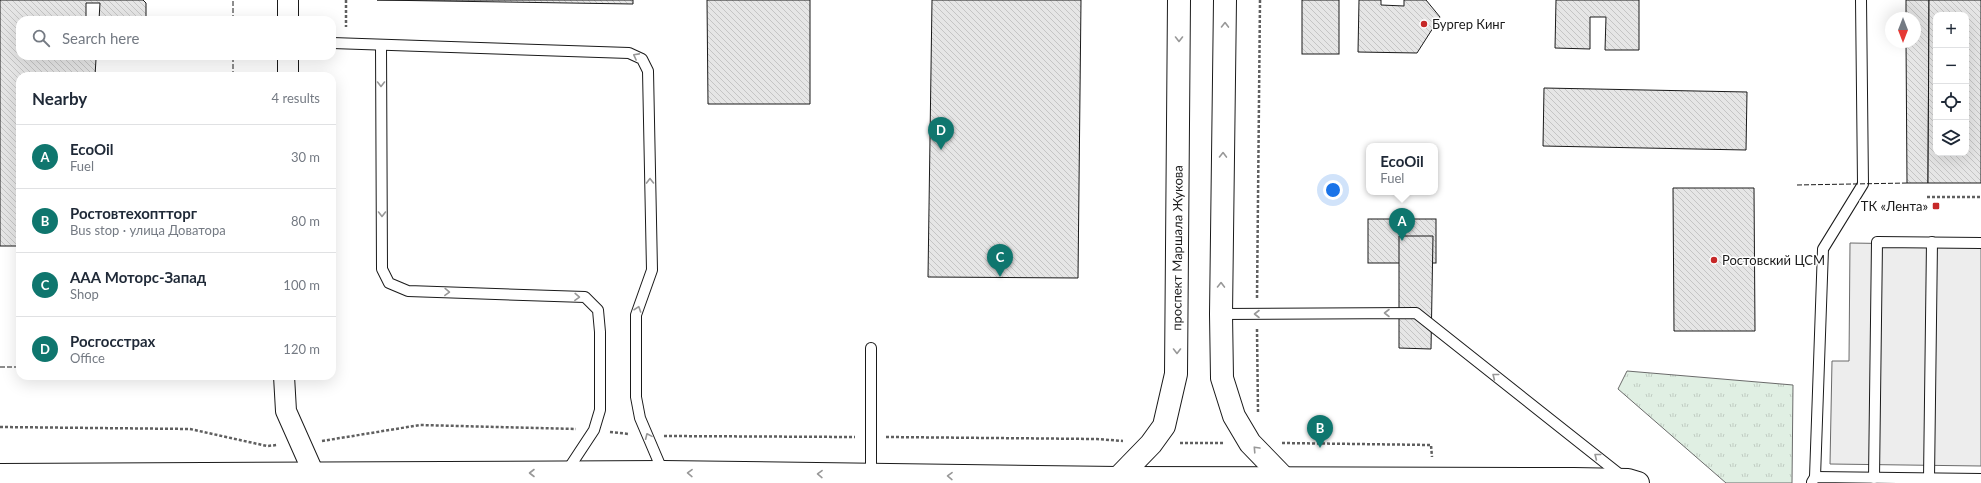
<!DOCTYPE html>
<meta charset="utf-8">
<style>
body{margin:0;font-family:Lato,sans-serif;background:#f2f2f3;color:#1f2937}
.controls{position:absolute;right:12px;top:12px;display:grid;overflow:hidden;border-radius:8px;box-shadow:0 4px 16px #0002}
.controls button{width:36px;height:36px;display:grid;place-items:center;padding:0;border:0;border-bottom:1px solid #e0e1e3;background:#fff;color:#1f2937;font:20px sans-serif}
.compass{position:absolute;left:1885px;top:12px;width:36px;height:36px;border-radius:50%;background:#fff;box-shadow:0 4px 16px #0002;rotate:180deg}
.you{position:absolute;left:1333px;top:190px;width:14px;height:14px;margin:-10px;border:3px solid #fff;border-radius:50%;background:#1a73e8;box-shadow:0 0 0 6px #1a73e833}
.badge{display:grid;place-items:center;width:26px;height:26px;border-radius:50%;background:#0f766e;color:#fff;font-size:13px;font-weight:700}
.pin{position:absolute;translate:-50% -33px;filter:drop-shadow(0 1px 2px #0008)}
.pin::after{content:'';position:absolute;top:21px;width:14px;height:12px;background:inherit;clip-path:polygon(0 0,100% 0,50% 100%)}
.popup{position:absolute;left:1366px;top:143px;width:72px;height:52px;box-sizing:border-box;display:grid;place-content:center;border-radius:8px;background:#fff;filter:drop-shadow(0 1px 3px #0005);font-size:13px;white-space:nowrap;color:#747a83}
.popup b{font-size:15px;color:#1f2937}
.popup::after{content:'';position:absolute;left:50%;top:100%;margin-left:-8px;border:8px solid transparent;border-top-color:#fff}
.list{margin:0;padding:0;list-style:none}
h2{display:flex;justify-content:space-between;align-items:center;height:52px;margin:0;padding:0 16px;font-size:17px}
h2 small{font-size:13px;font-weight:400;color:#747a83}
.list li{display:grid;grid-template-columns:26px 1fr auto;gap:12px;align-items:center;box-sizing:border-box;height:64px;padding:0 16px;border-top:1px solid #e0e1e3}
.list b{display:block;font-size:15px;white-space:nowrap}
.list p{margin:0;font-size:13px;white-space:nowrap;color:#747a83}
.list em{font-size:13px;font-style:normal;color:#747a83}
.icon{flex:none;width:22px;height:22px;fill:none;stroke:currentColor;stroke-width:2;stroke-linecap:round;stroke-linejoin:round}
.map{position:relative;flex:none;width:1981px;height:483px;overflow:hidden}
.search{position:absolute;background:#fff;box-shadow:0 4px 16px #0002;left:16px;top:16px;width:320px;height:44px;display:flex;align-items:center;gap:10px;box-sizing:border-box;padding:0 14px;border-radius:12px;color:#747a83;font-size:15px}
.panel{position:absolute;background:#fff;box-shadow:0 4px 16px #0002;left:16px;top:72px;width:320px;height:308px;border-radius:12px}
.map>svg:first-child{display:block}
.grass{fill:url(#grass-tufts);stroke:#6a6a6a}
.parking{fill:#ededed;stroke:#6a6a6a}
.building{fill:url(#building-back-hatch);stroke:#1a1a1a;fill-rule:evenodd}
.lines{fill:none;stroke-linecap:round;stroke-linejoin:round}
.lane-casing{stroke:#1a1a1a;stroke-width:12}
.street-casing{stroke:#1a1a1a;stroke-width:22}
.secondary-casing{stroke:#1a1a1a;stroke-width:24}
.path{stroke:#5f5f5f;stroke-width:2.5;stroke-dasharray:3 2;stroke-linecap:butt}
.lane{stroke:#fff;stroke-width:10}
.street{stroke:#fff;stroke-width:20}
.secondary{stroke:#fff;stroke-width:22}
.fence{stroke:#1a1a1a;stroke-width:1;stroke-dasharray:5 2;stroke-linecap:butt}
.oneway{stroke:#989898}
.poi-dot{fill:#c62828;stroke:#fff;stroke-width:1.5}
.labels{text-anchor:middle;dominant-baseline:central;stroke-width:3;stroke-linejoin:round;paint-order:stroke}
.poi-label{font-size:13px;fill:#1a1a1a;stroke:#fff;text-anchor:start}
.street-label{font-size:13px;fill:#1a1a1a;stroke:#fff}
</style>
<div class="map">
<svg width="1981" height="483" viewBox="0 0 1981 483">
<defs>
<pattern id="grass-tufts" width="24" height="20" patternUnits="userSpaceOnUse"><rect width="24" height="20" fill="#e0efe3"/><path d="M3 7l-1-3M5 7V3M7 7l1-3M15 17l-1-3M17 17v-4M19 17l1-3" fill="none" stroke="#c0ccc2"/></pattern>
<pattern id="building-back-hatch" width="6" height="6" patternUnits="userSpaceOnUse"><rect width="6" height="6" fill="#e6e6e6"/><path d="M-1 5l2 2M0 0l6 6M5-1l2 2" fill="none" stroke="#c5c5c5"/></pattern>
</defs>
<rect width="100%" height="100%" fill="#fff"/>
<!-- grass -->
<path class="grass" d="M1627,371L1793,385L1792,483H1726L1618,389Z"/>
<!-- parking -->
<path class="parking" d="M1850,243L1981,245V466L1830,464L1832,361H1849Z"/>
<!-- building -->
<g class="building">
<path d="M0,0H143L146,3V20H99L100,3H86V20H20V56H86V59H96L95,76H20V246H0Z"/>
<path d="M377,0H633V4Z"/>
<path d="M707,0H810V104H708Z"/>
<path d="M932,0H1081L1078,278L928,277Z"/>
<rect x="1302" y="0" width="37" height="54"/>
<path d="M1359,0H1381V5L1404,6V0H1426L1440,17L1417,53L1358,52Z"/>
<path d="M1556,0H1639V50H1605L1606,17H1590V49L1555,48Z"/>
<path d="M1906,0H1929L1928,183H1907L1906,42H1915V18H1906Z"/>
<path d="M1929,0H1981V183H1928ZM1936,15H1966V153H1936Z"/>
<path d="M1544,88L1747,92L1746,150L1543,146Z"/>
<path d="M1673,188H1754L1755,331H1674Z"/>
<rect x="1368" y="219" width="68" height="44"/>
<path d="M1399,236H1433L1431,349L1399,348Z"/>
</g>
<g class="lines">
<!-- lane casing -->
<g class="lane-casing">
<g id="lane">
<path d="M332,43L629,53L642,59L648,71L652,270L636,315V397L640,418L663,472"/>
<path d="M381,45L382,269L389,283L408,291L585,297L598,310L600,332V410L594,430L567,471"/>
<path d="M1221,314L1416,313L1623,477"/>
<path d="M871,348V475"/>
<path d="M1815,477L1823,249L1863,184L1861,0"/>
<path d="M1874,478L1877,242L1981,243"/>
<path d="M1929,479L1932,242"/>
<path d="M1812,482L1815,477L1981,479"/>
</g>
</g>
<!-- street casing -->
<g class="street-casing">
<g id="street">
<path d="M288,0V20"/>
<path d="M288,76V56"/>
<path d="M284,376L286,411L314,474"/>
</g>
</g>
<!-- secondary casing -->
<g class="secondary-casing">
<g id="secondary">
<path d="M1225,0L1221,314L1222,378L1234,416L1250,443L1283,477"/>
<path d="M0,475L663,472L1118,478L1574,479L1628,480L1638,483"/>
<path id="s1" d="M1118,478L1151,444L1164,426L1176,374L1179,0"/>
</g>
</g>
<!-- path -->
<g class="path">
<path d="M346,0V27"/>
<path d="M1927,197H1981"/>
<path d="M1257,298L1260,0"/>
<path d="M1257,329L1258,412"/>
<path d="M0,427L190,429L267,446L277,445"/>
<path d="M610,432L629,434"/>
<path d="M664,436L855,437"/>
<path d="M886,437L1097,439L1123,441"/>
<path d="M322,441L420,425L576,429"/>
<path d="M1180,443H1223"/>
<path d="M1282,443L1431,445L1432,457"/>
</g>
<!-- lane -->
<use href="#lane" class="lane"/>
<!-- street -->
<use href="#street" class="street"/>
<!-- secondary -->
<use href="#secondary" class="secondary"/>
<!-- fence -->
<g class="fence">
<path d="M233,20V0"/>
<path d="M233,76V56"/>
<path d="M1797,185L1908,183"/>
<path d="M0,367H20"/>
</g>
</g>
<!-- one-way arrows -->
<defs><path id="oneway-chevron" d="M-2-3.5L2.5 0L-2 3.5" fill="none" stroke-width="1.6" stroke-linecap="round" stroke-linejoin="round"/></defs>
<g class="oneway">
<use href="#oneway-chevron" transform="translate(1225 25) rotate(-89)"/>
<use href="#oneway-chevron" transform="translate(1179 39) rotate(90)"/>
<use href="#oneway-chevron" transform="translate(636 56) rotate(-152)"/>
<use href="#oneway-chevron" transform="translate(381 84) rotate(90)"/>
<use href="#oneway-chevron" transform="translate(1223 155) rotate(-89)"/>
<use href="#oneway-chevron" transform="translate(650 181) rotate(-91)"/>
<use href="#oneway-chevron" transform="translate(382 214) rotate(90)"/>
<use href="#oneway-chevron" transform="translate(1221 285) rotate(-89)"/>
<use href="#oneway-chevron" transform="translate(447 292) rotate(2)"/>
<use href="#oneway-chevron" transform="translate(577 297) rotate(2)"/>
<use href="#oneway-chevron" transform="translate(638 309) rotate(-71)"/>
<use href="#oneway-chevron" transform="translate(1387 313) rotate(180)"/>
<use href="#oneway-chevron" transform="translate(1257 314) rotate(180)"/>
<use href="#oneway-chevron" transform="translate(1177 351) rotate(90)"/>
<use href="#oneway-chevron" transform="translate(1495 376) rotate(-142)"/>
<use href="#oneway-chevron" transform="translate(648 436) rotate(-114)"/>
<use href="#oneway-chevron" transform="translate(1256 449) rotate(-133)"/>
<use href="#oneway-chevron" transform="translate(1597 456) rotate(-142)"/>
<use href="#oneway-chevron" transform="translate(532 473) rotate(180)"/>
<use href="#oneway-chevron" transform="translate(690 473) rotate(-179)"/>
<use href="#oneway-chevron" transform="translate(820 474) rotate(-179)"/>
<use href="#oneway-chevron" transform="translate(950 476) rotate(-179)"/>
</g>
<!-- markers -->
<g class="poi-dot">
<circle cx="1424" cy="24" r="4"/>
<rect x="1932" y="202" width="8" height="8" rx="2"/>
<circle cx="1714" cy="260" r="4"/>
</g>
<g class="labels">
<!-- poi labels -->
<g class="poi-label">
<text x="1432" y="24">Бургер Кинг</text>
<text x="1928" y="206" text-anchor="end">ТК «Лента»</text>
<text x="1722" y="260">Ростовский ЦСМ</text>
</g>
<!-- street labels -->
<g class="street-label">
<text stroke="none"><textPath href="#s1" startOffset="249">проспект Маршала Жукова</textPath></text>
</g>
</g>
</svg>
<div class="controls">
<button>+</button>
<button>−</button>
<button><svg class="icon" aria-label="locate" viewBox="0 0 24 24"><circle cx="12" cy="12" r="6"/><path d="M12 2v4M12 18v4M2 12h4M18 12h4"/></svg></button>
<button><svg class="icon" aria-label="layers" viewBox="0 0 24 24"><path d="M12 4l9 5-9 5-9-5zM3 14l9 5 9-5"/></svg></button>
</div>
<svg class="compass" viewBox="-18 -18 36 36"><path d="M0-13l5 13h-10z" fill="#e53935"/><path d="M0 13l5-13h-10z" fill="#747a83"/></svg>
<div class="you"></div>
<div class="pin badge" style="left:1402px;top:241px">A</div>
<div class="popup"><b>EcoOil</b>Fuel</div>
<div class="pin badge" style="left:1320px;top:448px">B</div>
<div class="pin badge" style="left:1000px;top:277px">C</div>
<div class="pin badge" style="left:941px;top:150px">D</div>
<div class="search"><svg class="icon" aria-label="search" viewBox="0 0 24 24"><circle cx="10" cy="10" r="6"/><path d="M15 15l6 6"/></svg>Search here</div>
<section class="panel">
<h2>Nearby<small>4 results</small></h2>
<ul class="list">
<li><span class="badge">A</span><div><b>EcoOil</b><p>Fuel</p></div><em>30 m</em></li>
<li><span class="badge">B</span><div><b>Ростовтехоптторг</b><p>Bus stop · улица Доватора</p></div><em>80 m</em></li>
<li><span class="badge">C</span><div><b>ААА Моторс-Запад</b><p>Shop</p></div><em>100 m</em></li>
<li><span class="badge">D</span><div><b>Росгосстрах</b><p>Office</p></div><em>120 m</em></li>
</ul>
</section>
</div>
